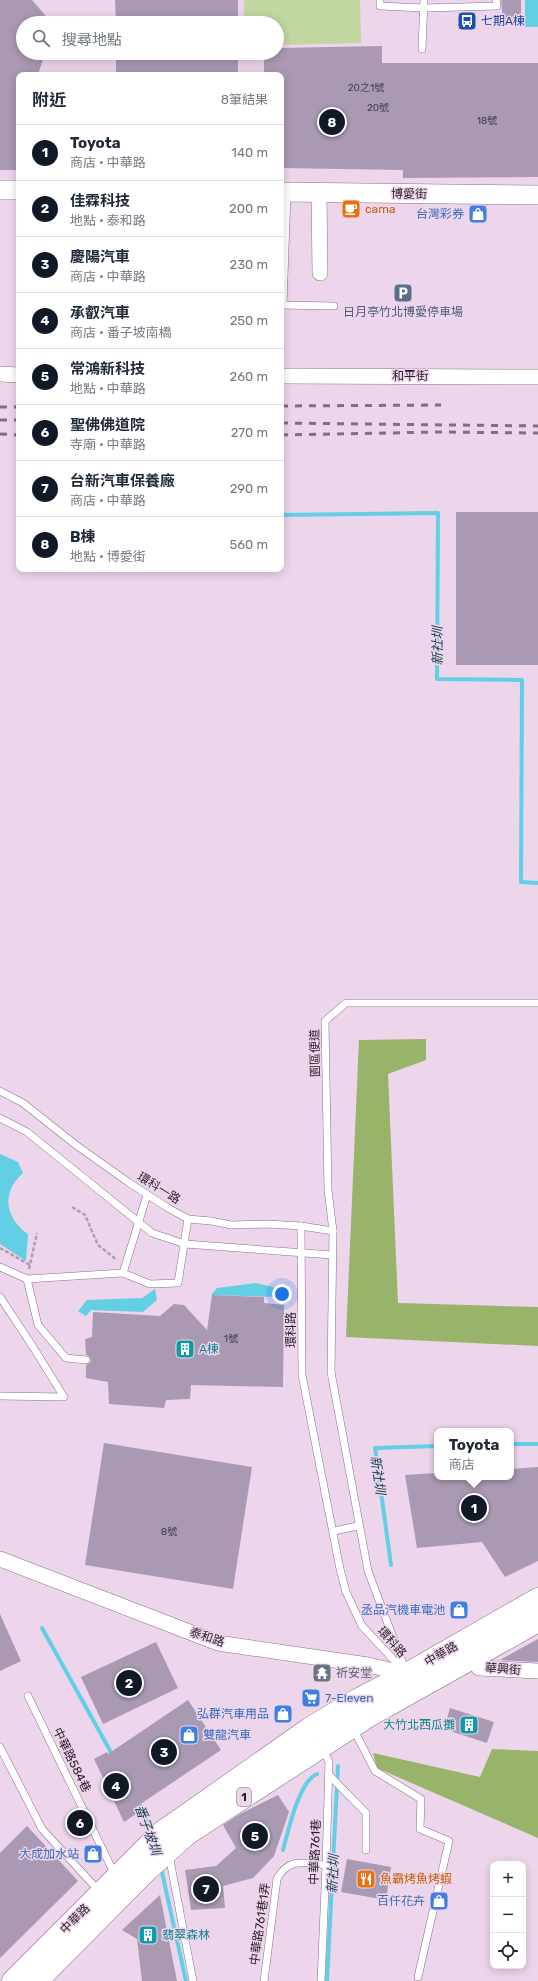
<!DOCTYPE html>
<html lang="zh-TW">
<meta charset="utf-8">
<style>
body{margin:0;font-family:Rubik,"Noto Sans TC",sans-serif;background:#f6f6f7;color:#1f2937}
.controls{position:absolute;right:12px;bottom:12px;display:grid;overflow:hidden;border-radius:8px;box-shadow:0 2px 10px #0003}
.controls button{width:36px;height:36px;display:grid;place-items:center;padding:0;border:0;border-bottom:1px solid #e0e1e3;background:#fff;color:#1f2937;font:20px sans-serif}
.you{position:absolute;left:282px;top:1294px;width:14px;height:14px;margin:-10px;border:3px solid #fff;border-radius:50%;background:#1a73e8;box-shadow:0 0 0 6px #1a73e833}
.badge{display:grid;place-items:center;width:26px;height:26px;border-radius:50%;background:#111827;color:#fff;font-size:13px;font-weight:700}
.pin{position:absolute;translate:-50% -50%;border:2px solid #fff;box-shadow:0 1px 4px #0006}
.popup{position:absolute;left:434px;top:1428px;width:80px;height:52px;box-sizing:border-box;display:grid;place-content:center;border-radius:8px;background:#fff;filter:drop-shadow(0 1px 3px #0005);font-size:13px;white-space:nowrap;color:#747a83}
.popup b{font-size:15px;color:#1f2937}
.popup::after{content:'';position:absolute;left:50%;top:100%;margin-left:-8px;border:8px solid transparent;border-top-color:#fff}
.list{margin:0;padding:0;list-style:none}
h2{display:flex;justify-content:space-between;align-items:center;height:52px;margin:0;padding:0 16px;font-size:17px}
h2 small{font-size:13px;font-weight:400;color:#747a83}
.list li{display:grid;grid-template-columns:26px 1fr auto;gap:12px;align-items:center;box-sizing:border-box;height:56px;padding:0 16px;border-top:1px solid #e0e1e3}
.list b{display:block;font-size:15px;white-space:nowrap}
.list p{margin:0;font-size:13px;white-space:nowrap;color:#747a83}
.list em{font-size:13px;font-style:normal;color:#747a83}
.icon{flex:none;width:22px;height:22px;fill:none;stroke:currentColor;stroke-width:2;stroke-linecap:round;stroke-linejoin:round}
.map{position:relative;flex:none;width:538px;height:1981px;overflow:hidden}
.search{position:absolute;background:#fff;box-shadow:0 2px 10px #0003;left:16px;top:16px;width:268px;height:44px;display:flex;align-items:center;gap:10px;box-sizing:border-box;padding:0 14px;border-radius:22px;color:#747a83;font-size:15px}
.panel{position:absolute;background:#fff;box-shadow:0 2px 10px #0003;left:16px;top:72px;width:268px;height:500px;border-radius:8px}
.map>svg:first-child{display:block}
.green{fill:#c1d6a1}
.forest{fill:#98b36a}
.water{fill:#62cfe4}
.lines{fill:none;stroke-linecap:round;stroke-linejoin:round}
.stream{stroke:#62cfe4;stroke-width:4}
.building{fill:#a999b2}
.service-casing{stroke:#887287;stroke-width:8}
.minor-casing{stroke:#887287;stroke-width:16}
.tertiary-casing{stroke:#887287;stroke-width:20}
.primary-casing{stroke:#887287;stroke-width:23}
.path{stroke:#b09daf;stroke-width:2.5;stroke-dasharray:4 2;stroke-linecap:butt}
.service{stroke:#fff;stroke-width:7}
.minor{stroke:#fff;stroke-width:15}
.tertiary{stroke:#fff;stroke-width:19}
.primary{stroke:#fff;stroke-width:22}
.rail{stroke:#7f707e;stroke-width:3;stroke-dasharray:7 7;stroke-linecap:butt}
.labels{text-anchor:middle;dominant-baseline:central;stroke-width:3;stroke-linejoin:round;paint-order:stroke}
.number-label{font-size:10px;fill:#483e4a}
.shield{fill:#edd5ec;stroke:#635662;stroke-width:1}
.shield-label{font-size:11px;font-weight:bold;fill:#281f27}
.transit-label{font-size:12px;fill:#164399;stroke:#edd5ec;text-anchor:start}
.street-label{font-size:12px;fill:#281f27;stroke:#edd5ec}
.food-label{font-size:12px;fill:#c56008;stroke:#edd5ec;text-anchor:start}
.shop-label{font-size:12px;fill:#366cbe;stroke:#edd5ec;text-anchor:end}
.service-label{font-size:12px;fill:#4e5e75;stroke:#edd5ec}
.culture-label{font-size:12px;fill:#0d838f;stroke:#edd5ec;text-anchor:start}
.worship-label{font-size:12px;fill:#5b616d;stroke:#edd5ec;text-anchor:start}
.water-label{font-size:13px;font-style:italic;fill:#174751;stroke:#edd5ec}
</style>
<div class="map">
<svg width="538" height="1981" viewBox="0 0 538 1981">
<rect width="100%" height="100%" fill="#edd5ec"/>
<!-- green -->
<path class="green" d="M244,0H360L361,43L277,45V23H244Z"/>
<!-- forest -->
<g class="forest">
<path d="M426,1039V1060L388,1074L398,1303L538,1307V1346L346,1337L359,1040Z"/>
<path d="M492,1749L538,1751V1838L377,1768L373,1753L480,1777Z"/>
</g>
<!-- water -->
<g class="water">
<rect x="525" y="0" width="13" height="27"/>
<path d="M0,1154L18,1162L23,1173C1,1192 5,1218 28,1234L26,1261L0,1244Z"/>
<path d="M256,1283L273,1287L281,1297L211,1295L217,1288Z"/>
<path d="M155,1289L157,1300L143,1312L91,1310L86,1316L78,1311L87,1300L142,1298Z"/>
</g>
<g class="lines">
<!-- stream -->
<g class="stream">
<path d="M281,515L438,513L437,679L522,680L521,882L538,883"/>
<path d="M511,1444H538"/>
<path d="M391,1565L375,1448L437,1446"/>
<path d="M42,1628L113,1756"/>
<path d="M137,1800L145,1815L151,1834"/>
<path d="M283,1850C288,1832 299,1781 317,1774"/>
<path d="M161,1868L186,1981"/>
<path d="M327,1981L338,1766"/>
</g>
</g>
<!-- building -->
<g class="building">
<path d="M0,0H32L45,15L46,23H23V53H45L38,75H19V170H0Z"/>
<path d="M115,0H238V23H116Z"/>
<path d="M501,0H521V21L503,20Z"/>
<path d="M382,46V63H538V177L403,178V170L281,168V75H264V53H277V48Z"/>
<rect x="116" y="53" width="122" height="22"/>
<rect x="456" y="512" width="82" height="153"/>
<path d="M212,1295L264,1297V1303L284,1305L283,1387L191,1385L190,1399L166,1400L164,1408L109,1404L108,1382L86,1378V1365L90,1363L91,1360L89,1356L86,1355L85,1339L92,1337L93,1312L160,1316L174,1304L184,1305L207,1330Z"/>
<path d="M104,1443L252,1467L233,1589L85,1565Z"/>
<path d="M538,1467V1561L505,1577L482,1542L417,1548L405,1475L437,1473V1477H511V1469Z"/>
<path d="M0,1614L21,1661L0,1671Z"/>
<path d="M538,1639V1662L500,1660Z"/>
<path d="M156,1642L178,1688L103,1724L81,1677Z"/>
<path d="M188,1700L221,1750L136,1807L139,1812L124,1822L94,1759L107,1752L108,1754Z"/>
<path d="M450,1708L494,1722L487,1743L444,1729Z"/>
<path d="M278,1795L289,1812L274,1856L253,1878L223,1886L225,1908L191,1910L185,1870L216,1866L236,1848L223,1825L240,1814Z"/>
<path d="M27,1826L78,1881L0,1958V1853Z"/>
<path d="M347,1859L391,1867L386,1900L341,1892Z"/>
<path d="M160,1895L177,1981H142L137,1939L122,1930Z"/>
</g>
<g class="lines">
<!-- service casing -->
<g class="service-casing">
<g id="service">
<path d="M380,0V6L424,8L497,6L496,0"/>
<path d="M422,49L424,0"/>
<path d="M281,305L334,306"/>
<path d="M283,305L287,193"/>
<path d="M0,1091L23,1103L76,1145L128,1182L168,1208L188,1219L211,1221L231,1225L268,1224L301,1226L333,1231"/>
<path d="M0,1118L27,1132L152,1233L185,1244L332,1255"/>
<path d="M147,1195L123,1273L150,1284L178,1283L188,1219"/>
<path d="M301,1226L302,1375L340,1569L346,1592L362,1626L404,1671"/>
<path d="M0,1267L27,1279L123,1273"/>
<path d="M27,1279L38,1325L66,1358L86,1360"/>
<path d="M0,1297L33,1347L64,1397L0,1396"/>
<path d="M334,1531L358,1526"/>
<path d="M406,1672L368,1571L331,1372L333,1231L328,1190L325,1021L346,1003H538"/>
<path d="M28,1696L115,1875"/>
<path d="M353,1728L375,1771L421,1799L420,1829L449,1841L418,1977"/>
<path d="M0,1747L42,1829L99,1891"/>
<path d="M329,1775L366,1813V1850"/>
<path d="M169,1855L193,1981"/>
<path d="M264,1981L277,1879C289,1857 304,1863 326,1865"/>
<path d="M321,1981L326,1865L329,1762L323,1749"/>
</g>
</g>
<!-- minor casing -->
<g class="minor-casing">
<g id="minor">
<path d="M319,193L320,273"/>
<path d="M0,374L19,375"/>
<path d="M281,376L538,377"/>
<path d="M0,1559L218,1643L368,1665L407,1674L408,1677"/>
<path d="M472,1657L479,1668L538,1671"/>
</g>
</g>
<!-- tertiary casing -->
<g class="tertiary-casing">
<g id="tertiary">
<path d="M0,190H19"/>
<path d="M281,192L538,195"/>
</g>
</g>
<!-- primary casing -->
<g class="primary-casing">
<g id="primary">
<path d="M13,1981L162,1832L178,1821L309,1729L357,1700L407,1674L538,1599"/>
<path d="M37,1981L146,1871L187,1834L367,1717L538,1621"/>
</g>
</g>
<!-- path -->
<g class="path">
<path d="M72,1207L85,1215L98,1245L117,1260"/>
<path d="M0,1248L30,1265"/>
<path d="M29,1269L37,1233"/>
</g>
<!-- service -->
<use href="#service" class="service"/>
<!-- minor -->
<use href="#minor" class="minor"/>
<!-- tertiary -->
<use href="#tertiary" class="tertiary"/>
<!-- primary -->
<use href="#primary" class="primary"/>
<!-- rail -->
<g class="rail">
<path d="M281,406L441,405"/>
<path d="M0,407H19"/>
<path d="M0,420H19"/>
<path d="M281,423L538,426"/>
<path d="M0,434L19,435"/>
<path d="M281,435L440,432L538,433"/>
</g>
</g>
<!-- icons -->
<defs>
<g id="bus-square" transform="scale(1)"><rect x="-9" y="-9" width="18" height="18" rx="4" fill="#1a4fb4" stroke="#edd5ec"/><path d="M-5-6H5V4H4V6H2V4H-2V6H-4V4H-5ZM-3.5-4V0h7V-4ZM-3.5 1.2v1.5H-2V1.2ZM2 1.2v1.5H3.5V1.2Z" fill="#fff"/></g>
<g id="cafe-square" transform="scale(1)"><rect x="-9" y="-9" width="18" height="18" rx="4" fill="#e8710a" stroke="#edd5ec"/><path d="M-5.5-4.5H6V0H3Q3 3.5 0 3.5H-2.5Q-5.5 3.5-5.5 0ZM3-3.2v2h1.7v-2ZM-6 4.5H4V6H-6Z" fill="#fff"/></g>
<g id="shop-square" transform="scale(1)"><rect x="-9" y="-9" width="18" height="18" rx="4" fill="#3f7fe0" stroke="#edd5ec"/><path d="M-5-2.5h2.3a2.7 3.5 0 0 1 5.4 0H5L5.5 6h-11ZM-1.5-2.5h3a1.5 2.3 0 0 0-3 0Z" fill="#fff"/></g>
<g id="parking-square" transform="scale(1)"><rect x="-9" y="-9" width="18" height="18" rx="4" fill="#5c6f8a" stroke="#edd5ec"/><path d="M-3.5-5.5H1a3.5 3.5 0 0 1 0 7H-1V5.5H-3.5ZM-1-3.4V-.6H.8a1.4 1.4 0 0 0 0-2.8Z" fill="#fff"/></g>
<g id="building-square" transform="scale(1)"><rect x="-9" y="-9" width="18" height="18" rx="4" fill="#0f9aa8" stroke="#edd5ec"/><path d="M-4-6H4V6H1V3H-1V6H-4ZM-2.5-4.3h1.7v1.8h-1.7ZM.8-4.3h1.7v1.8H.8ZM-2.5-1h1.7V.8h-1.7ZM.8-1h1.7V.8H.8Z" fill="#fff"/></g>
<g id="temple-square" transform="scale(1)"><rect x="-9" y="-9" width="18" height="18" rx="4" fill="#6b7280" stroke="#edd5ec"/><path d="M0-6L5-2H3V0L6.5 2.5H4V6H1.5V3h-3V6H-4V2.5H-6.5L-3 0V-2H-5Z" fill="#fff"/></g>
<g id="supermarket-square" transform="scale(1)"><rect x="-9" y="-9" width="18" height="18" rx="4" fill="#3f7fe0" stroke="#edd5ec"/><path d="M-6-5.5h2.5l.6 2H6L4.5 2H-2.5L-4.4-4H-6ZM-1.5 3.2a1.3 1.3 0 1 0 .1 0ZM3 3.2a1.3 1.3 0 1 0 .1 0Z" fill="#fff"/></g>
<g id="restaurant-square" transform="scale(1)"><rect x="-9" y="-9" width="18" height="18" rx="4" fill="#e8710a" stroke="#edd5ec"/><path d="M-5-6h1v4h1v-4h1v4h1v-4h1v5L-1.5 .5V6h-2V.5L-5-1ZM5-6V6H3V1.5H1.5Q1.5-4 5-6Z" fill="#fff"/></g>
</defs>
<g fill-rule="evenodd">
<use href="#bus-square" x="467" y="21"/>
<use href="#cafe-square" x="351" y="209"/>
<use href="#shop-square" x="478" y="214"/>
<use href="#parking-square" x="403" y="293"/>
<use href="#building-square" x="185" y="1349"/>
<use href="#shop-square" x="459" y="1610"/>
<use href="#temple-square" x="322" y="1673"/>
<use href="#supermarket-square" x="311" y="1698"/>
<use href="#shop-square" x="283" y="1714"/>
<use href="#building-square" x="469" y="1725"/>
<use href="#shop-square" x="189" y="1735"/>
<use href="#shop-square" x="93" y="1854"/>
<use href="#restaurant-square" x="366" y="1879"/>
<use href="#shop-square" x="439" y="1901"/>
<use href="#building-square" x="148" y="1935"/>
</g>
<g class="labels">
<!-- number labels -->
<g class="number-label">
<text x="366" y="88">20之1號</text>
<text x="378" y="108">20號</text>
<text x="487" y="121">18號</text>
<text x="231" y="1339">1號</text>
<text x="169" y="1532">8號</text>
</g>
<!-- shield labels -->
<rect class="shield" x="237" y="1788" width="14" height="18" rx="3"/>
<g class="shield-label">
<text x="244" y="1797">1</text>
</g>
<!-- transit labels -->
<g class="transit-label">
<text x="481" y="21">七期A棟</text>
</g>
<!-- street labels -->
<g class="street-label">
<text transform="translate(409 194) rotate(1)">博愛街</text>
<text x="410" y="376">和平街</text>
<text transform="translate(315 1053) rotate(-91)">園區便道</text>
<text transform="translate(159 1188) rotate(32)">環科一路</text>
<text transform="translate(291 1330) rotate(-90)">環科路</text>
<text transform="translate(207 1637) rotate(18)">泰和路</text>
<text transform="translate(392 1642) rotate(48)">環科路</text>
<text transform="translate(441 1654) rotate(-30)">中華路</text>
<text transform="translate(503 1669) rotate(4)">華興街</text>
<text transform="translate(72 1760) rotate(64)">中華路584巷</text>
<text transform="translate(315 1852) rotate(-88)">中華路761巷</text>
<text transform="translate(75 1919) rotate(-45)">中華路</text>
<text transform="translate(260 1924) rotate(-82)">中華路761巷1弄</text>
</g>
<!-- food labels -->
<g class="food-label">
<text x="365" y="209">cama</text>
<text x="380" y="1879">魚霸烤魚烤蝦</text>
</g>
<!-- shop labels -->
<g class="shop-label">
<text x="464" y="214">台灣彩券</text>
<text x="445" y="1610">丞品汽機車電池</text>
<text x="325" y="1698" text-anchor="start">7-Eleven</text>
<text x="269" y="1714">弘群汽車用品</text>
<text x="203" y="1735" text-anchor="start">雙龍汽車</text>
<text x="79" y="1854">大成加水站</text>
<text x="425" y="1901">百仟花卉</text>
</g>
<!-- service labels -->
<g class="service-label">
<text x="403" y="312">日月亭竹北博愛停車場</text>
</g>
<!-- culture labels -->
<g class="culture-label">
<text x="199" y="1349">A棟</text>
<text x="455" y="1725" text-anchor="end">大竹北西瓜攤</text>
<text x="162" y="1935">翡翠森林</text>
</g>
<!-- worship labels -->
<g class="worship-label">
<text x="336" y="1673">祈安堂</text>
</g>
<!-- water labels -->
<g class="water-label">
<text transform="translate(437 646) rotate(-90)">新社圳</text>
<text transform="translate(378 1475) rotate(82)">新社圳</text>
<text transform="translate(148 1830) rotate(70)">番子坡圳</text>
<text transform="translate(333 1874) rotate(-87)">新社圳</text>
</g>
</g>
</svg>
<div class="controls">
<button>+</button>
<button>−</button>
<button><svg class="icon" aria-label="locate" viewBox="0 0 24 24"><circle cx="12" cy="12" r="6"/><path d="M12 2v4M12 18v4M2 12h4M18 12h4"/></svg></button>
</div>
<div class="you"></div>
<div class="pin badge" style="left:474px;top:1508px">1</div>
<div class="popup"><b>Toyota</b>商店</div>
<div class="pin badge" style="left:129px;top:1683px">2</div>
<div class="pin badge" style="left:164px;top:1752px">3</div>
<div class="pin badge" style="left:116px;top:1786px">4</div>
<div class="pin badge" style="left:255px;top:1836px">5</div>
<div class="pin badge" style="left:80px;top:1823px">6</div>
<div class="pin badge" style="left:206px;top:1889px">7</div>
<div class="pin badge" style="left:332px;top:122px">8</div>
<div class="search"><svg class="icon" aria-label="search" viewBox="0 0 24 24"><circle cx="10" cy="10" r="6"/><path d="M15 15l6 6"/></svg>搜尋地點</div>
<section class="panel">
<h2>附近<small>8筆結果</small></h2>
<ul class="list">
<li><span class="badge">1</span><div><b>Toyota</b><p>商店 · 中華路</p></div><em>140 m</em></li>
<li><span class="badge">2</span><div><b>佳霖科技</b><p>地點 · 泰和路</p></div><em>200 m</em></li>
<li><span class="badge">3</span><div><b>慶陽汽車</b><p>商店 · 中華路</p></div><em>230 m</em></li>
<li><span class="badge">4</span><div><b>承叡汽車</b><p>商店 · 番子坡南橋</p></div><em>250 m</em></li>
<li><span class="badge">5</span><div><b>常鴻新科技</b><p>地點 · 中華路</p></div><em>260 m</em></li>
<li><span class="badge">6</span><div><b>聖佛佛道院</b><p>寺廟 · 中華路</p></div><em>270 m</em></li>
<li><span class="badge">7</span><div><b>台新汽車保養廠</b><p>商店 · 中華路</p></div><em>290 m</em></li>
<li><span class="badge">8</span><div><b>B棟</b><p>地點 · 博愛街</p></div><em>560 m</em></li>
</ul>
</section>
</div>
